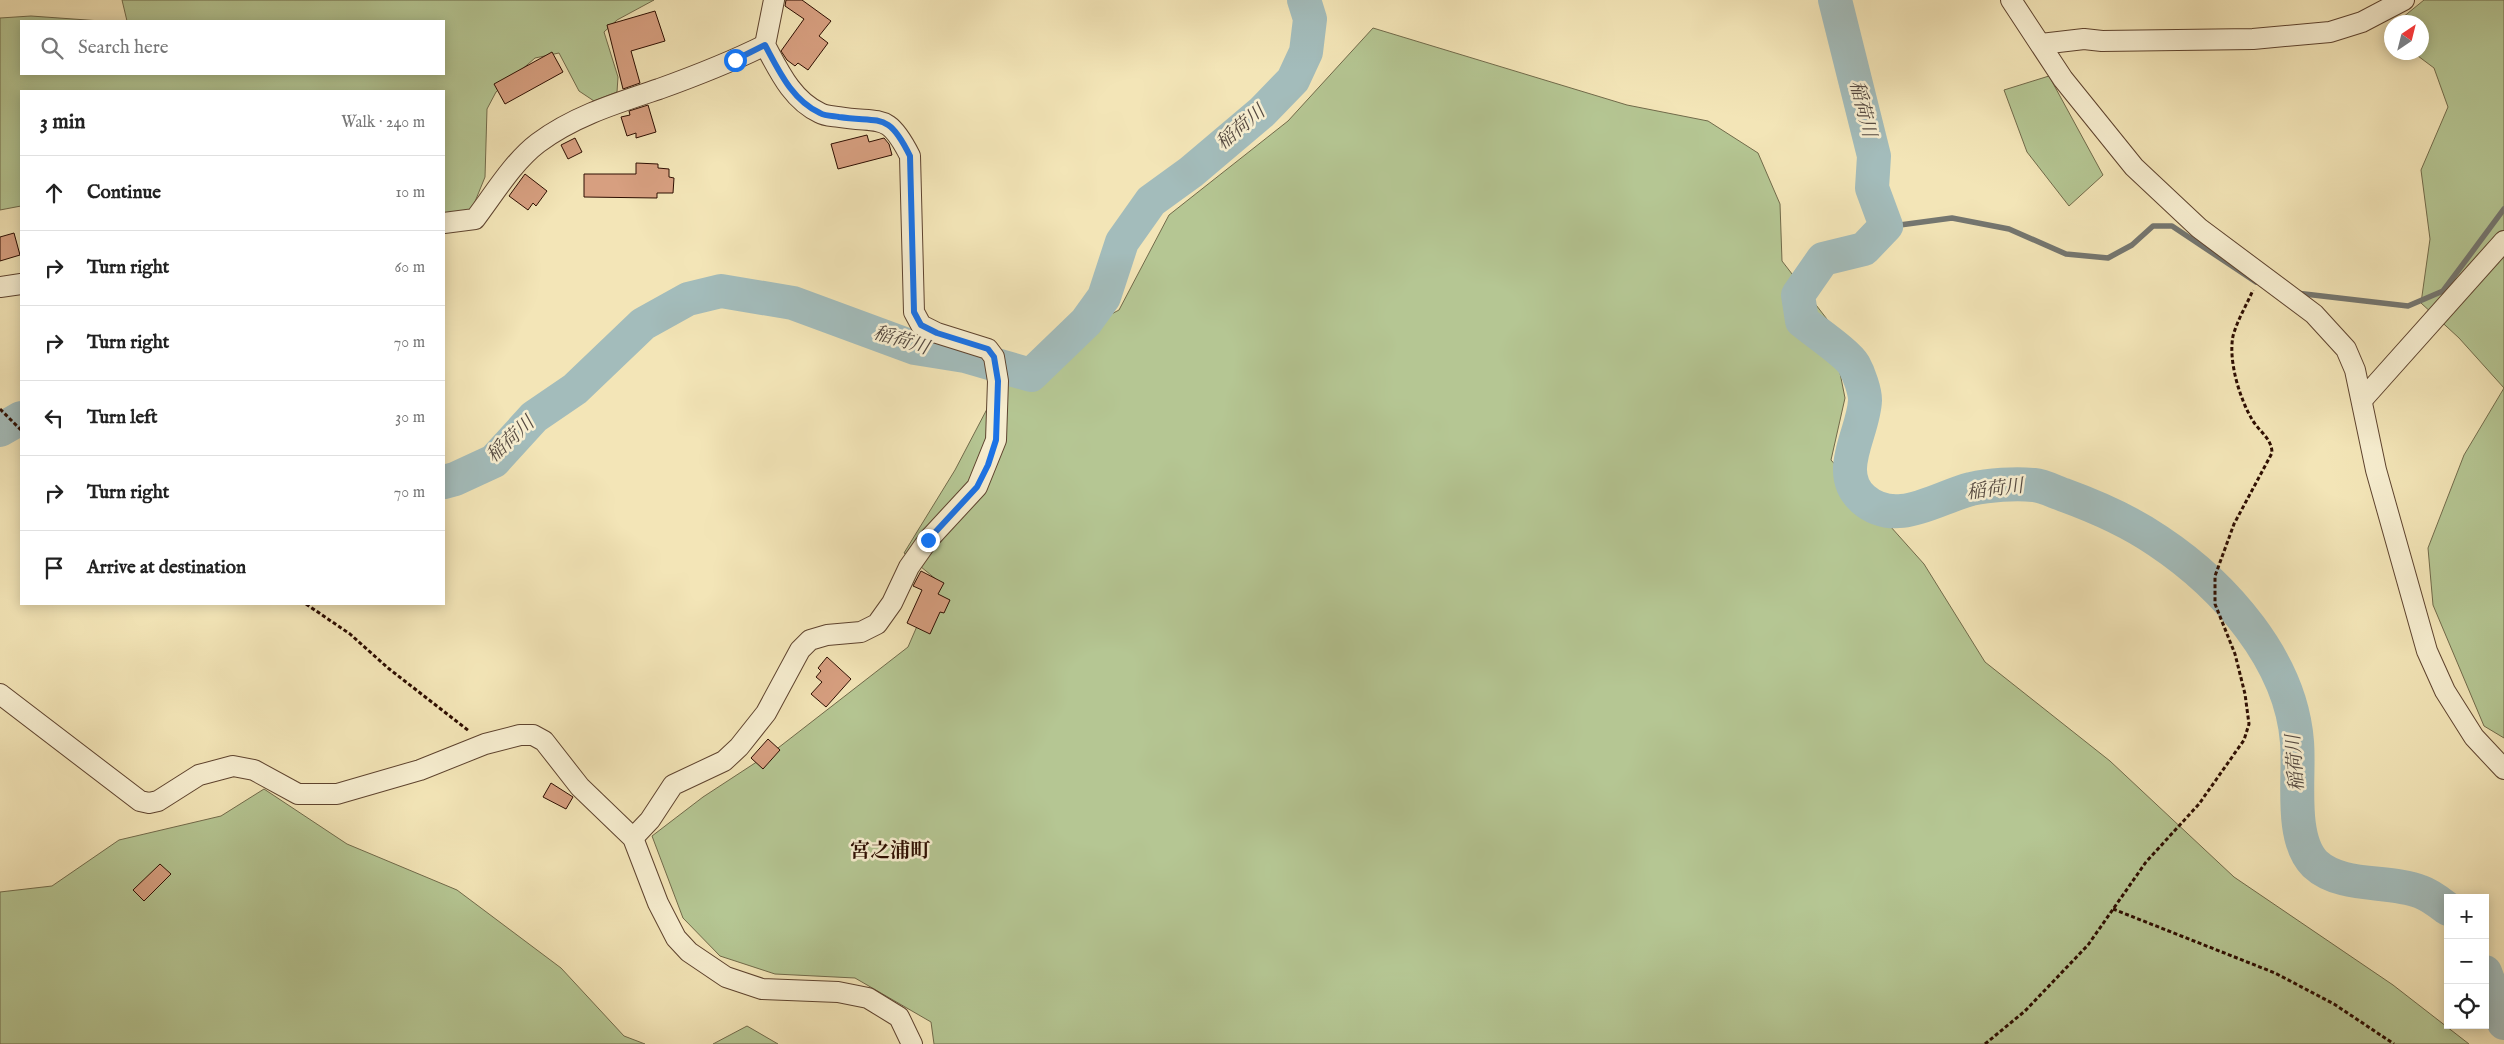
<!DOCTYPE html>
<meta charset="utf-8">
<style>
body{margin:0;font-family:"IM FELL English","Noto Serif JP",serif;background:#f2f2f2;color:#222}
.controls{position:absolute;right:15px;bottom:15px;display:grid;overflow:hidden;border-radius:0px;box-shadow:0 2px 12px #0003}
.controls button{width:45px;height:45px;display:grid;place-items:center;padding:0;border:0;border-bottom:1px solid #e0e0e0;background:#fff;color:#222;font:25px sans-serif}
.compass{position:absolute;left:2384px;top:15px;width:45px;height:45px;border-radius:50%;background:#fff;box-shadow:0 2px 12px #0003;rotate:35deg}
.stop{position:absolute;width:15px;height:15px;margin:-11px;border:4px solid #1a73e8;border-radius:50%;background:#fff}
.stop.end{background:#1a73e8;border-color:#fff;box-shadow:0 1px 5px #0008}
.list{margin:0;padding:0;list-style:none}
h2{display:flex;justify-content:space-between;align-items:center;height:65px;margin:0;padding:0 20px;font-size:21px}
h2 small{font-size:16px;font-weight:400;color:#767676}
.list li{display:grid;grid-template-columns:32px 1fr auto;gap:15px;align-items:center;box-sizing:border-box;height:75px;padding:0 20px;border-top:1px solid #e0e0e0}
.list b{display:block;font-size:19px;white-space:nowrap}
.list em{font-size:16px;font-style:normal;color:#767676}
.icon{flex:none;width:28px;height:28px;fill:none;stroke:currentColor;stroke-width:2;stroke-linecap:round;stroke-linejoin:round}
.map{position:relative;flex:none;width:2504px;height:1044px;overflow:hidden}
.search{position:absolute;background:#fff;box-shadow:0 2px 12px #0003;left:20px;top:20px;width:425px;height:55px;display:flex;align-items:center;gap:12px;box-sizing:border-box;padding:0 18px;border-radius:0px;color:#767676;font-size:19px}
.panel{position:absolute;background:#fff;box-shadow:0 2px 12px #0003;left:20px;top:90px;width:425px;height:515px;border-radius:0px}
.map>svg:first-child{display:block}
.green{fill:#b5c693;stroke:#716a4a}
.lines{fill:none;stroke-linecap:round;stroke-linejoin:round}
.stream{stroke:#747670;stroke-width:5.5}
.river{stroke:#a3bcbb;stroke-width:34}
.building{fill:#d79f80;stroke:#2d0d00}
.minor-casing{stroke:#5e432e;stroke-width:22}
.path{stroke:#2d0d00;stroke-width:3;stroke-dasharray:4 2.5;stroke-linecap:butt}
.minor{stroke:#f7eed0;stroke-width:20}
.route{stroke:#1a73e8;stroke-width:6}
.labels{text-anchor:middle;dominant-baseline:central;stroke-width:5;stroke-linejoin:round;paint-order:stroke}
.water-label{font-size:19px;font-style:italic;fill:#564a41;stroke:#f7eed0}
.quarter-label{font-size:20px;font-weight:bold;fill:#2d0d00;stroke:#f7eed0}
</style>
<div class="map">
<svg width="2504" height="1044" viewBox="0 0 2504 1044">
<rect width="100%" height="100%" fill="#f3e5b7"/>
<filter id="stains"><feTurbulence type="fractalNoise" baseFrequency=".004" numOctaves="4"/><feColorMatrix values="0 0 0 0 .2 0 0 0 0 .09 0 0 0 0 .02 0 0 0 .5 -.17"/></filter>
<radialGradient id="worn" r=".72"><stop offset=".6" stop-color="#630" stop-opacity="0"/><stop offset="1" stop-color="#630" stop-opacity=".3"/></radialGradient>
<!-- green -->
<g class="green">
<path d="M122,0H654L617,20L604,32L618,77L617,92L594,101L579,91L559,53L535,58L496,92L487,109L485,177L472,209L453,216L444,215V91H21V206L0,210V18L31,16L101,21H21V74H444V21H127Z"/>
<path d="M2424,0H2504V738L2484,726L2433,605L2428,548L2464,455L2504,388L2459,338L2421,303L2430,239L2421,170L2448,107L2434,68L2414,53L2422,52V22H2397Z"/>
<path d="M1373,28L1627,105L1708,121L1758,153L1780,204L1782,261L1830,323L1845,398L1831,460L1924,564L1985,662L2110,761L2234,877L2393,985L2469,1044H934L931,1022L855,978L775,974L720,956L683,918L652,836L703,797L778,748L908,647L937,580L904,553L955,470L1008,369L1119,310L1169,215L1288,121Z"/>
<path d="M2049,76L2103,175L2069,206L2027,152L2004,90Z"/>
<path d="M264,789L347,844L457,890L561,968L624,1036L645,1044H0V892L52,886L119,840L221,816Z"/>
<path d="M747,1026L778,1044H713Z"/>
</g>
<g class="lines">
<!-- stream -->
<g class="stream">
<path d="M1885,227L1952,218L2009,229L2066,254L2108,258L2132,245L2153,226H2172L2256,282"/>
<path d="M2296,293L2408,306L2443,291L2504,209"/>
</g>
<!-- river -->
<g class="river">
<path d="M1835,0L1874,156L1872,188L1886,226L1864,249L1823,259L1798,295L1802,321C1814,331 1848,354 1854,365C1859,374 1865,391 1865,400C1864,433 1833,472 1863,499C1896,528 1936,498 1971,489C1989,485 2015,483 2034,485C2044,486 2055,492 2064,495C2097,507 2129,521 2158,541C2224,585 2291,660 2297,742C2300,776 2289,838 2315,864C2342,889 2389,879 2421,892C2430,895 2440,903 2448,909"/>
<path d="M0,430L21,418"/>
<path d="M444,482L455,479L494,461L534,417L575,389L643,324L688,299L721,291L793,303L915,348L965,356L1031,375L1086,322L1104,297L1122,242L1151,201L1191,172L1262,112L1293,80L1306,52L1310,19L1304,0"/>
<path d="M2485,972L2504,1023"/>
</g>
</g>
<!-- building -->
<g class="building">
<path d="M786,0H802L831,21L819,36L828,43L808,70L798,63L795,66L787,60L781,51L804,19L785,6Z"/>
<path d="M655,11L665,41L631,51L640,83L623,89L607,25Z"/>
<path d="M552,52L563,72L505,104L494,84Z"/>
<path d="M648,105L656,132L636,138V133L627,136L621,117L630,115L629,111Z"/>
<path d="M867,135L869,142L884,138L889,144L892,155L838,169L831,144Z"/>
<path d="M575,138L582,152L568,159L561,145Z"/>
<path d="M636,163L658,164V168L669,169V177L674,178L673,193H657V198L584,197V174H636Z"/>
<path d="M525,174L547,191L536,206L533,203L528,210L509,196Z"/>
<path d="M14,233L20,255L0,261V237Z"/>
<path d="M921,571L944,583L938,594L950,600L944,613L940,612L930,634L907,623L922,590L913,586Z"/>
<path d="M827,657L851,679L826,707L811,694L822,682L816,677L821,671L818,668Z"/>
<path d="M768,739L780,750L763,769L751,758Z"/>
<path d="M551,783L573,797L566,809L543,797Z"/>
<path d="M160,864L171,874L144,901L133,890Z"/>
</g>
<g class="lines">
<!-- minor casing -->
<g class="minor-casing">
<g id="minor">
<path d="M2011,0L2063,79L2134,167L2199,228L2314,314L2346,349L2355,370L2376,470L2427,651L2445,691L2474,737L2504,769"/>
<path d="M2041,44L2084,39L2102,41L2253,39L2330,32L2362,22L2404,0"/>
<path d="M444,223L475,219C494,194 513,162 538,143C574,116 617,103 659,89C695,76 731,62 765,45"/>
<path d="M0,287L21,284"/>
<path d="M2362,400L2504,241"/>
<path d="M0,694L140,801L149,803L158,801L199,775L233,766L254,770L298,794H337L420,770L485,744L520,735H533L544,741L580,787L633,838L658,903L676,938L689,952L726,977L762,989L838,992L868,998L899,1017L912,1044"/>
<path d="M633,838L650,820L673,785L724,761L739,747L766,713L800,650L810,640L827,635L861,632L877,624L892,603L909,567L928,540L977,487L996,440L998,381L994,357L988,349L937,333L921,325L914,312L910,156C887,111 881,124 839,117C833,116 825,116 820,113C792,100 779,71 765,45L774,0"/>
</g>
</g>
<!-- path -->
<g class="path">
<path d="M0,409L21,430"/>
<path d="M306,604L350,634L388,668L469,731"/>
<path d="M2113,909L2275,973L2334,1004L2394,1044"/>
<path d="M1985,1044L2025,1011L2088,945L2146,862L2199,804L2244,740L2249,724L2245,694L2235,654L2215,604V576L2234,524L2272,453C2272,439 2260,432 2253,421C2240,400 2228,361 2233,336C2237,321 2247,304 2253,290"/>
</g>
<!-- minor -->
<use href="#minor" class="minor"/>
</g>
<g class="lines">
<!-- route -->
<path class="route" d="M735,60L765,45C779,71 792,100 820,113C825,116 833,116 839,117C881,123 888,111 910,156L914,312L921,325L937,333L988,349L994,357L998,381L996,440L988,465L977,487L928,540"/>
</g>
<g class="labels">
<!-- water labels -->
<g class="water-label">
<text transform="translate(1862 109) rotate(76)">稲荷川</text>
<text transform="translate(1241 128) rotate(-40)">稲荷川</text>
<text transform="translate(901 341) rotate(17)">稲荷川</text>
<text transform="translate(511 440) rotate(-43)">稲荷川</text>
<text transform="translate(1995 490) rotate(-7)">稲荷川</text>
<text transform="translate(2296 763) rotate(-94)">稲荷川</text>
</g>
<!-- quarter labels -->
<g class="quarter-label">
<text x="890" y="851">宮之浦町</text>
</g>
</g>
<rect width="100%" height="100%" filter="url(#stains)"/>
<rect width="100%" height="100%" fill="url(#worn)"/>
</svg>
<div class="controls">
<button>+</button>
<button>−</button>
<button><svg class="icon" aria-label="locate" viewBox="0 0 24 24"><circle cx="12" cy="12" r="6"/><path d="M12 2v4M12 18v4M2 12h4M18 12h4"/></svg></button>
</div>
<svg class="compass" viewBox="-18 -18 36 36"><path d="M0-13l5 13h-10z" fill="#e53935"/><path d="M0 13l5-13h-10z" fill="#767676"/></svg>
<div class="stop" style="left:735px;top:60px"></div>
<div class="stop end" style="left:928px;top:540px"></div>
<div class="search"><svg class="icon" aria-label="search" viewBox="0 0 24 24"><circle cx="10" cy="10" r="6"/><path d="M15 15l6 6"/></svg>Search here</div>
<section class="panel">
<h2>3 min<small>Walk · 240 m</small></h2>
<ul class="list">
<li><svg class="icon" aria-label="ahead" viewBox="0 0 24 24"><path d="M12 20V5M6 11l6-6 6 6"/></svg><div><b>Continue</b></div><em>10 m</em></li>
<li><svg class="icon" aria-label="right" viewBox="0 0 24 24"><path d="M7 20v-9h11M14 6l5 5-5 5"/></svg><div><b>Turn right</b></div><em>60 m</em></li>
<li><svg class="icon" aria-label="right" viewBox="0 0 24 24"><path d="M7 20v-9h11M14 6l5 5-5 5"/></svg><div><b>Turn right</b></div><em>70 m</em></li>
<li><svg class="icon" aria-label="left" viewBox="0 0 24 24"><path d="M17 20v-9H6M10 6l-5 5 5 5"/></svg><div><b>Turn left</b></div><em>30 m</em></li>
<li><svg class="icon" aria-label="right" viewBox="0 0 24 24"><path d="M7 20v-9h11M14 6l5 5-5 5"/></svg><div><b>Turn right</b></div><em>70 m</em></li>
<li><svg class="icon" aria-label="arrive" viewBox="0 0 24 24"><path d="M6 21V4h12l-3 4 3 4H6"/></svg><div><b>Arrive at destination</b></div></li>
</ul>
</section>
</div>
